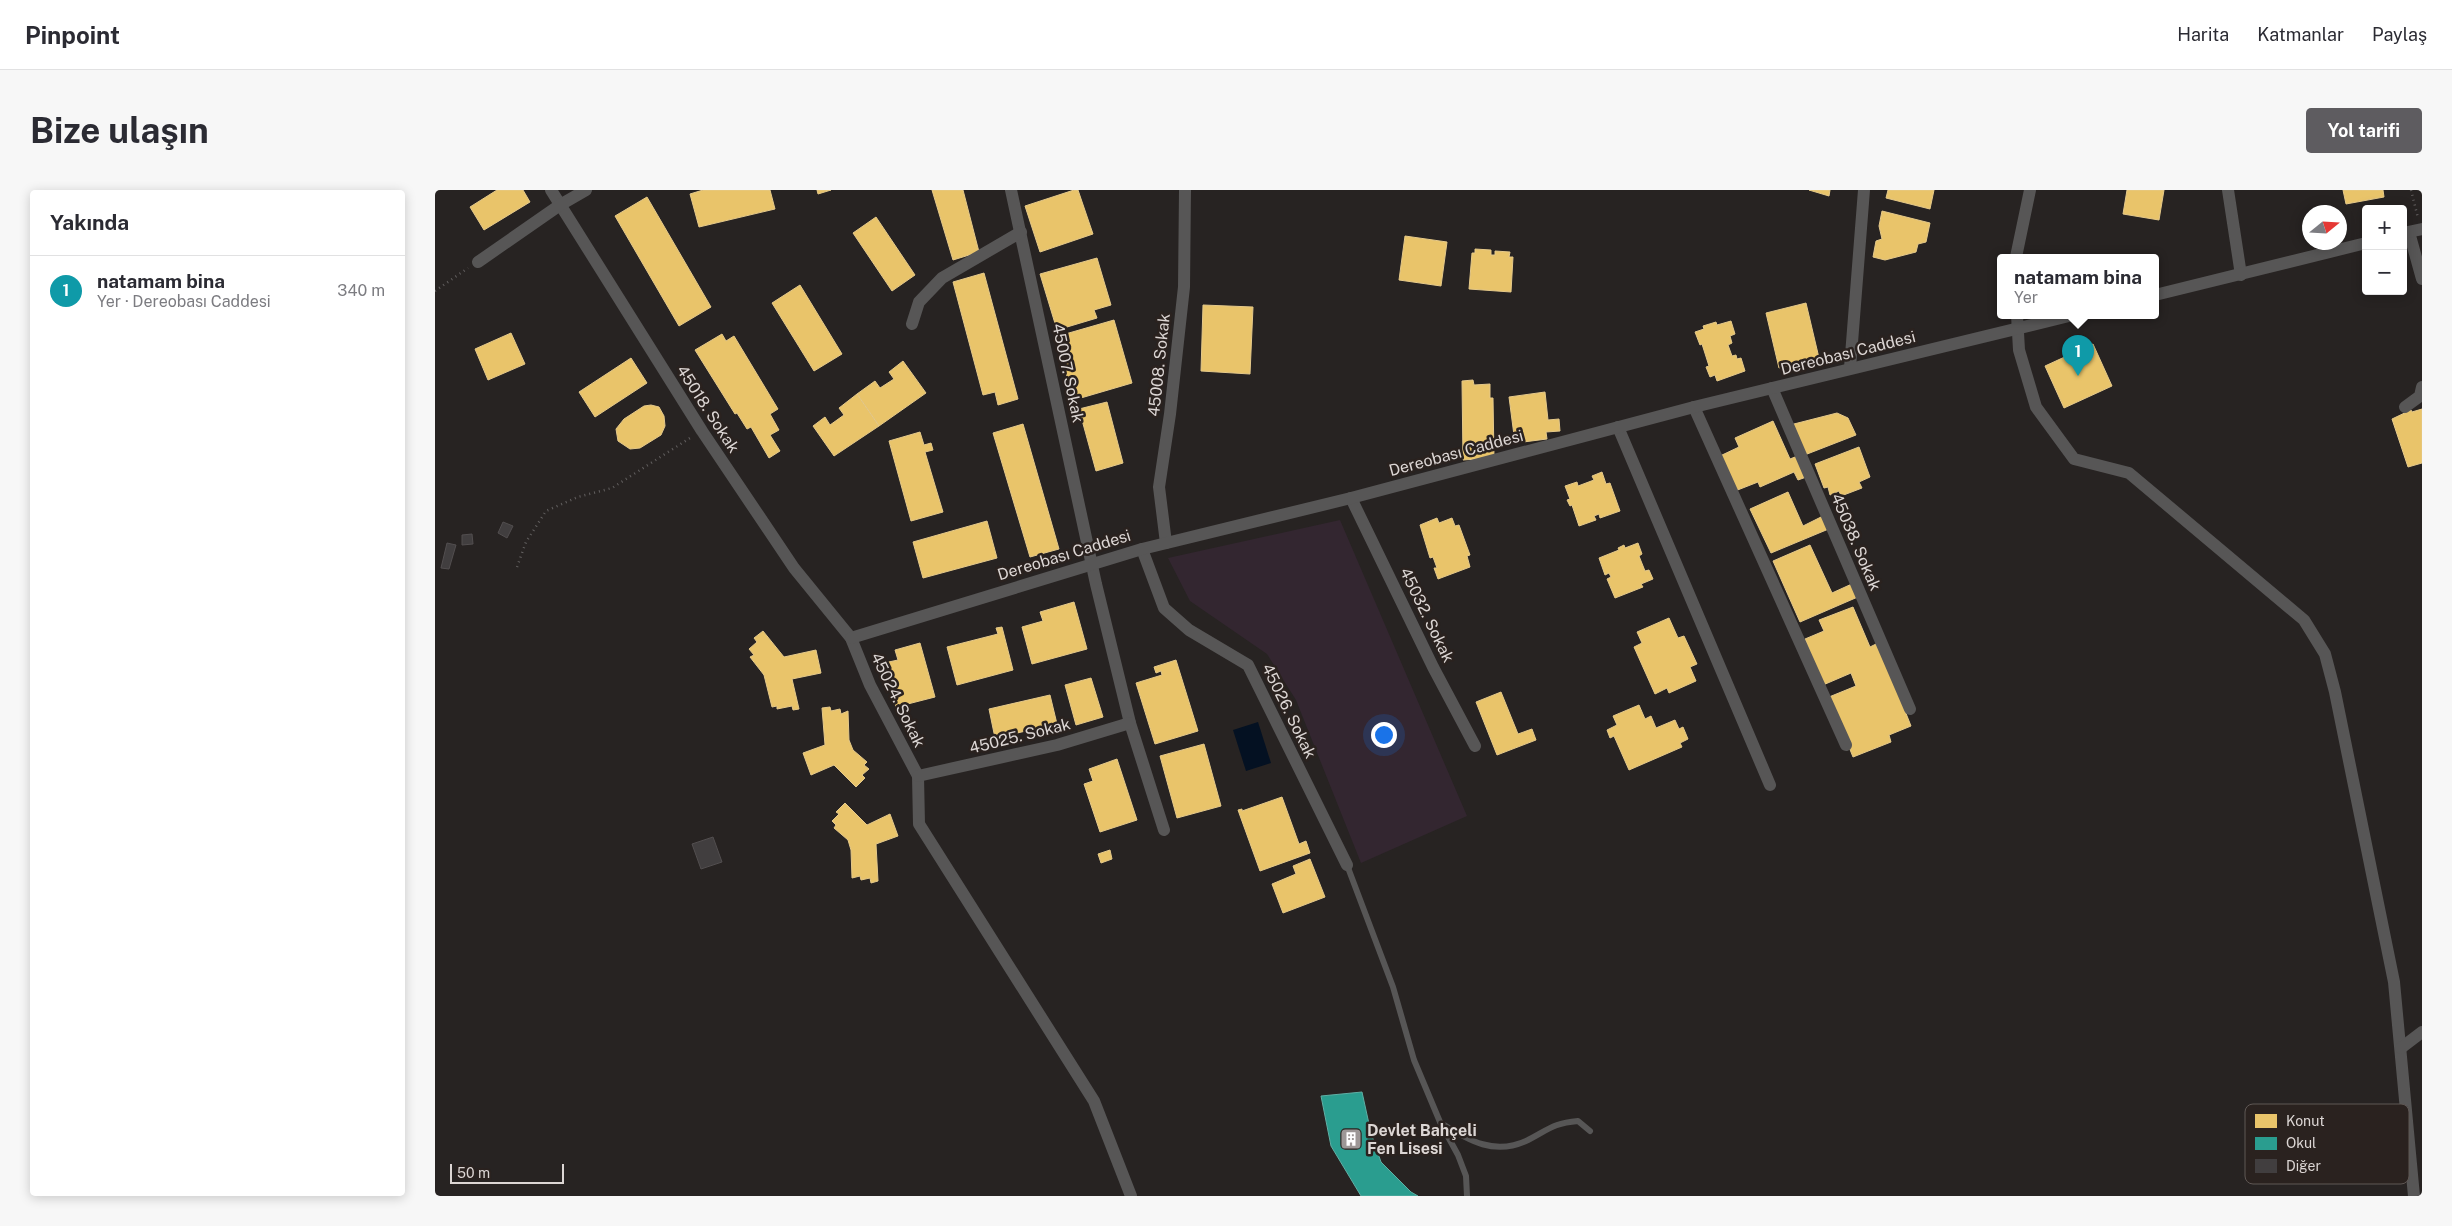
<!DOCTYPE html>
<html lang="tr">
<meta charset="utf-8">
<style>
body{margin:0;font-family:"Public Sans",sans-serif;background:#f7f7f7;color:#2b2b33}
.controls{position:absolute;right:15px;top:15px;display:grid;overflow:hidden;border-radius:5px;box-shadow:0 2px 12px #0003}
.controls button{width:45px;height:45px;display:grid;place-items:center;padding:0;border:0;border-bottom:1px solid #e1e1e2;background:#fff;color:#2b2b33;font:25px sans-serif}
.compass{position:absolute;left:1867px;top:15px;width:45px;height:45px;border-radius:50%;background:#fff;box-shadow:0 2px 12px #0003;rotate:72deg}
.scale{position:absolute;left:15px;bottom:12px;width:114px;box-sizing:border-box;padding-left:5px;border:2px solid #dcd6d4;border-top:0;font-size:14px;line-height:18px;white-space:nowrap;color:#dcd6d4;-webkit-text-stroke:4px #2a221f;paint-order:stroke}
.you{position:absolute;left:948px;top:544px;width:18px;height:18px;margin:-12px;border:4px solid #fff;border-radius:50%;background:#1a73e8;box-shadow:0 0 0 8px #1a73e833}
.badge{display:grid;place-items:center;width:32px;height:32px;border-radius:50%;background:#5e5c60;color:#fff;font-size:16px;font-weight:700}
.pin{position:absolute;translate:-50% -41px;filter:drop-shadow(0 1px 2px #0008)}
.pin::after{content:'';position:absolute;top:26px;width:18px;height:15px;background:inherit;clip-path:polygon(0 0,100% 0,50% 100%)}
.popup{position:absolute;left:1562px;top:64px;width:162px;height:65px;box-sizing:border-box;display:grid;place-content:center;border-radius:5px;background:#fff;filter:drop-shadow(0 1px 4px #0005);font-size:16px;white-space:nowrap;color:#7c7c81}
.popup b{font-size:19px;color:#2b2b33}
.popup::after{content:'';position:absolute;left:50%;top:100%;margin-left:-10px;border:10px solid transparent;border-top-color:#fff}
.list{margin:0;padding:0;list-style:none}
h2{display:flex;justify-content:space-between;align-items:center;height:65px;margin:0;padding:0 20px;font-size:21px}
h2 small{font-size:16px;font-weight:400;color:#7c7c81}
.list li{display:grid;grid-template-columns:32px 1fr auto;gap:15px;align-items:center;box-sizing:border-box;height:70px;padding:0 20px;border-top:1px solid #e1e1e2}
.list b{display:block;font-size:19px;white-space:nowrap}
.list p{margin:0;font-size:16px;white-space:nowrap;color:#7c7c81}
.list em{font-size:16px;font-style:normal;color:#7c7c81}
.map{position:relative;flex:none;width:1987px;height:1006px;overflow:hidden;border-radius:5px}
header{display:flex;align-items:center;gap:30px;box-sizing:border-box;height:70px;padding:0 25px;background:#fff;border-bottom:1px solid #e1e1e2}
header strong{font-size:24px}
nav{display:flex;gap:28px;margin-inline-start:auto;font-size:18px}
.intro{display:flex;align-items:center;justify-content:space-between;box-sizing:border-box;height:120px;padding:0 30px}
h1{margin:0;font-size:35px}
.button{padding:12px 22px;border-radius:5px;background:#5e5c60;color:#fff;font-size:18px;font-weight:700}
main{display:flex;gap:30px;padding:0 30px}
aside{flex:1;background:#fff;border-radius:5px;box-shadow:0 2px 12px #0003}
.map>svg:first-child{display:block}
.education{fill:#332630}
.water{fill:#041122}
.homes{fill:#e9c46a;stroke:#e5c98a}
.schools{fill:#2a9d8f;stroke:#5faea4}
.building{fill:#413e3f;stroke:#524e4f}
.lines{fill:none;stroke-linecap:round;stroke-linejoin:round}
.path{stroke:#625f5f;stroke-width:2.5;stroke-dasharray:1 4;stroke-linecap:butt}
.lane{stroke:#575656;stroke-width:6}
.street{stroke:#575656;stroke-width:12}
.labels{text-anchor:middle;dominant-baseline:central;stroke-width:5;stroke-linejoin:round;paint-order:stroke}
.street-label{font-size:16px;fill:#dcd6d4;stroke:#2a221f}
.poi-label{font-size:16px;font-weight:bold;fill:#dcd6d4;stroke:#2a221f;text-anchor:start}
.key{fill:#2a221f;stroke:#5f5855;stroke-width:1}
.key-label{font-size:14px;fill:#dcd6d4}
</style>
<header>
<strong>Pinpoint</strong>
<nav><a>Harita</a><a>Katmanlar</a><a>Paylaş</a></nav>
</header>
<div class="intro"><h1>Bize ulaşın</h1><a class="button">Yol tarifi</a></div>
<main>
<aside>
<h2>Yakında<small></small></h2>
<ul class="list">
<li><span class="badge" style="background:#0f9aa8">1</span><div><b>natamam bina</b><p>Yer · Dereobası Caddesi</p></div><em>340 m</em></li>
</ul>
</aside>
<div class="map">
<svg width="1987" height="1006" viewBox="0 0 1987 1006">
<rect width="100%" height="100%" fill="#272322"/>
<!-- education -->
<path class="education" d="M905,330L1032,626L926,673L861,510L832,464L755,411L733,368Z"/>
<!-- water -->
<path class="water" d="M823,532L836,573L811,581L798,540Z"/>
<!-- homes -->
<g class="homes">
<path d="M62,0H88L95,12L49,40L35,17Z"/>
<path d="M268,0H335L340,19L264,37L255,4Z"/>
<path d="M382,0H396L383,4Z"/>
<path d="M497,0H528L544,62L518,70Z"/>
<path d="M639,0H643L658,44L605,62L590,16Z"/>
<path d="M1374,0H1395L1394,6Z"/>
<path d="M1453,0H1499L1495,19L1451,8Z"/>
<path d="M1692,0H1729L1724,30L1688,24Z"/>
<path d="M1908,0H1948L1949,7L1911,14Z"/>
<path d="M212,7L276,117L244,136L180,26Z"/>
<path d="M1447,21L1495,33L1491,52L1483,54L1481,62L1450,70L1438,67L1441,51L1447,49L1444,36Z"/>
<path d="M441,27L480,85L457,101L418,43Z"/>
<path d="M970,46L1012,52L1006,96L964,90Z"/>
<path d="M1040,59L1056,60V65H1060V61L1075,62L1074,67H1078L1076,102L1034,99L1037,63H1040Z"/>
<path d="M662,68L676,115L659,120L662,128L622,140L605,84Z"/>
<path d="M549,83L583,209L563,215L560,202L548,205L518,92Z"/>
<path d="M365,95L407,164L379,181L337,113Z"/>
<path d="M1371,113L1384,168L1344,178L1331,123Z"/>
<path d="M768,115L818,117L815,184L766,181Z"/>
<path d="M679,130L697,193L639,210L620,147Z"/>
<path d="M1296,131L1300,144L1295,146L1297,153L1293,155L1297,166L1301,165L1302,169L1306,168L1310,181L1282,191L1280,185L1275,187L1271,177L1274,176L1267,154L1265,155L1260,142L1269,139L1268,136L1281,132L1282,135Z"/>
<path d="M76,143L90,174L53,190L40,159Z"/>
<path d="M287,144L291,151L299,146L343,219L335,224L344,240L335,245L345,261L334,268L316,237L312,239L302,223L300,224L260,160Z"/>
<path d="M1658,154L1677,196L1629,218L1610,176Z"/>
<path d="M196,168L212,193L160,227L144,202Z"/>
<path d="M468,171L491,203L444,236L422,204L440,191L445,198L459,189L454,182Z"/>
<path d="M1038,190L1039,195L1055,194V208H1058L1059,268L1028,270L1027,191Z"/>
<path d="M1110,202L1113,230L1124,229L1125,241L1111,242L1112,249L1080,253L1074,207Z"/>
<path d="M422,204L444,236L399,266L378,236L390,227L395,235L409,225L404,218Z"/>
<path d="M672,212L688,273L661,281L644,219Z"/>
<path d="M216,215L224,217L229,226L230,236L226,245L205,258L195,259L183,251L181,239L189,229L209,216Z"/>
<path d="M1987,219V273L1973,277L1957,229L1976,220L1977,222Z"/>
<path d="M1402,223L1413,228L1421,245L1367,266L1355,235Z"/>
<path d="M1338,231L1355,269L1365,265L1374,286L1363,290L1359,282L1325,297L1323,292L1300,301L1285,266L1304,257L1300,248Z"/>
<path d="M588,234L624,359L595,367L558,243Z"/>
<path d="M485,242L489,255L496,253L498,260L490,262L508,322L476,331L454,251Z"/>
<path d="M1424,257L1435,287L1424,292L1427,298L1406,306L1404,301L1395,305L1393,297L1389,298L1380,274Z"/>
<path d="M1167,282L1171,294L1175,293L1185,321L1165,328L1164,324L1159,326L1161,330L1144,336L1137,315L1135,316L1132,310L1135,309L1130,296L1142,292L1143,296L1159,290L1157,286Z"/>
<path d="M1353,302L1368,336L1390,325L1396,338L1336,363L1315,319Z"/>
<path d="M1002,328L1004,333L1017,328L1020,336L1024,335L1035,365L1032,366L1035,377L1003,389L999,378H1002L998,367L995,368L985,335Z"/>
<path d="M552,331L562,368L488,388L478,352Z"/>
<path d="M1203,353L1207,364L1204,366L1210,381L1214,380L1218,389L1206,394L1208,397L1180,408L1172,389L1176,387L1174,383L1170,385L1164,368L1184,360L1183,358L1189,355L1190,358Z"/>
<path d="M1375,355L1397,403L1419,393L1425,406L1365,432L1338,371Z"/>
<path d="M639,412L652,459L597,474L587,437L608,431L605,422Z"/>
<path d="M1418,417L1435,457L1443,453L1476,536L1454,545L1456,552L1418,567L1394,507L1421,496L1416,483L1388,495L1370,449L1389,441L1384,430Z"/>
<path d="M1234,428L1243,448L1249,446L1262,474L1255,477L1261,491L1234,503L1232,498L1220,504L1199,457L1207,453L1202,442Z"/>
<path d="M567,437L578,480L522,495L512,457L563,444L561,438Z"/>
<path d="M328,441L349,467L381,460L386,483L357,489L364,519L358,520L357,516L342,519V516L337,517L329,485L315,467L319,465L314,459L322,452L319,448Z"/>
<path d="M485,453L500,507L461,517L449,473L463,470L460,460Z"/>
<path d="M741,470L763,541L720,554L701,493L727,485L726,481L721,483L719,477Z"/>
<path d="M656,488L668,527L641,535L630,495Z"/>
<path d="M1066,502L1083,544L1097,539L1101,550L1062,565L1041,512Z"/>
<path d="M615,505L622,534L560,548L554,519Z"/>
<path d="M1204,515L1210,529L1216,526L1221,538L1240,530L1244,539L1248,537L1253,549L1245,553L1247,557L1194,580L1179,546L1175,548L1172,540L1182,535L1178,526Z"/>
<path d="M395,517L396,521L405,519L406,524L413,521L414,550L418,560L432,572L429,575L434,579L427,585L430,588L421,597L399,575L376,585L368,563L390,555L387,518Z"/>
<path d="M769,554L786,616L742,628L725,566Z"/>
<path d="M682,569L702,630L665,642L649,594L658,591L654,579Z"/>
<path d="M847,607L864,654L871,651L875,663L825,681L803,620L807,619V621Z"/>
<path d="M410,613L432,635L455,624L463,646L441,654L443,691L436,693L435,688L426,690L425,686L417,688L416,660L413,650L399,638L401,635L397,631L404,624L401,622Z"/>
<path d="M675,660L677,669L666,673L663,664Z"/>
<path d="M875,669L890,707L848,723L837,694L861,684L858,676Z"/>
</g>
<!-- schools -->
<path class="schools" d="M927,902L936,943L946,972L976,1002L983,1006H926L896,956L886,906Z"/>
<!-- building -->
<g class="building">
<path d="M68,332L78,336L72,348L63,343Z"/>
<path d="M37,344L38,354L27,355V345Z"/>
<path d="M12,353L21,355L14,379L6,378Z"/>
<path d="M278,647L287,672L266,679L257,654Z"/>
</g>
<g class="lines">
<!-- path -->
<g class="path">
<path d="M1976,0L1983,28"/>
<path d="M0,101L33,78"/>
<path d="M82,377L91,352L111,321L143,307L177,298L255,248"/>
</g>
<!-- lane -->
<g class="lane">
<path d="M912,675L958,797L979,870L1005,932L1023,965L1031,986L1032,1006"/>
<path d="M1006,933C1034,951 1060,966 1093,950C1114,939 1119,933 1143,931L1155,941"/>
</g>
<!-- street -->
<g class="street">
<path d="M116,0L267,241L359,378L416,448L435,495L483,586L484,634L659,911L696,1006"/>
<path d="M576,0L661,394L695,533L729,640"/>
<path d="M1793,0L1806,85"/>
<path d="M1974,42L1987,89"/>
<path d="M1968,43L1987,39"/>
<path d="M1581,67L1595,0"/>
<path d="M43,72L125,15L151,0"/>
<path d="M1720,105L1931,53"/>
<path d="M1582,125L1584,160L1601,217L1639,269L1694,283L1869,430L1890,464L1900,502L1959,792L1979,1006"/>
<path d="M477,134L484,112L507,88L586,42"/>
<path d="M1415,178L1429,0"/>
<path d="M1337,198L1475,519"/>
<path d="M1259,217L1411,555"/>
<path d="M1970,217L1985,206L1987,197"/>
<path d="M1183,237L1335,595"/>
<path d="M916,308L998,477L1040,556"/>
<path d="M731,353L724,297L735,224L749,97L750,0"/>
<path d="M707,359L729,418L754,440L813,475L912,675"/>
<path d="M416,448L707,359L916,308L1259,217L1638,125"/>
<path d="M483,586L622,555L695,533"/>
<path d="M1966,858L1987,842"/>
</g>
</g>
<!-- icons -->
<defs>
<g id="building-square" transform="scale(1.125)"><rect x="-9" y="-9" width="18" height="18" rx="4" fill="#9d9796" stroke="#2a221f"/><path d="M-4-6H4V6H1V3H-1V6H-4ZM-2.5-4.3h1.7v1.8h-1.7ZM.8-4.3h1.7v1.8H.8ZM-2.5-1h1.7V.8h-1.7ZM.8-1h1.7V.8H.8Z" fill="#fff"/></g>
</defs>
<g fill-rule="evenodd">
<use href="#building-square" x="916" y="949"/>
</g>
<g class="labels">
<!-- street labels -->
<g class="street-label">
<text transform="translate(1413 163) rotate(-14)">Dereobası Caddesi</text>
<text transform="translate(724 175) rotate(-84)">45008. Sokak</text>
<text transform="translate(633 183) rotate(78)">45007. Sokak</text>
<text transform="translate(273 219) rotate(57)">45018. Sokak</text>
<text transform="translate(1021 263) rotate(-15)">Dereobası Caddesi</text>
<text transform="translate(1421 352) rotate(67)">45038. Sokak</text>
<text transform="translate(629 365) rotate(-17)">Dereobası Caddesi</text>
<text transform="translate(992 425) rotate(64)">45032. Sokak</text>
<text transform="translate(463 510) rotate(64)">45024. Sokak</text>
<text transform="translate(854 521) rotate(64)">45026. Sokak</text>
<text transform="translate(585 546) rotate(-14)">45025. Sokak</text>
</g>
<!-- poi labels -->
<g class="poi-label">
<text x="932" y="940">Devlet Bahçeli<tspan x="932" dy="18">Fen Lisesi</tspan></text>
</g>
</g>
<!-- legend -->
<rect x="1810" y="914" width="164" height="80" rx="8" class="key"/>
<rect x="1820" y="924" width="22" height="14" fill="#e9c46a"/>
<rect x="1820" y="947" width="22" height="13" fill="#2a9d8f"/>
<rect x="1820" y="969" width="22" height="14" fill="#413e3f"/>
<g class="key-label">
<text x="1851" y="936">Konut</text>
<text x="1851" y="958">Okul</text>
<text x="1851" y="981">Diğer</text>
</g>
</svg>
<div class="controls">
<button>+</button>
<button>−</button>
</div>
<svg class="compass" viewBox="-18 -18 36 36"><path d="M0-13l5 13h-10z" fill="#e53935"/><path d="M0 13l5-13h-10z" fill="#7c7c81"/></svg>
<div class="scale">50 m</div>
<div class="you"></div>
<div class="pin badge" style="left:1643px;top:186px;background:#0f9aa8">1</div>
<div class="popup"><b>natamam bina</b>Yer</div>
</div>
</main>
